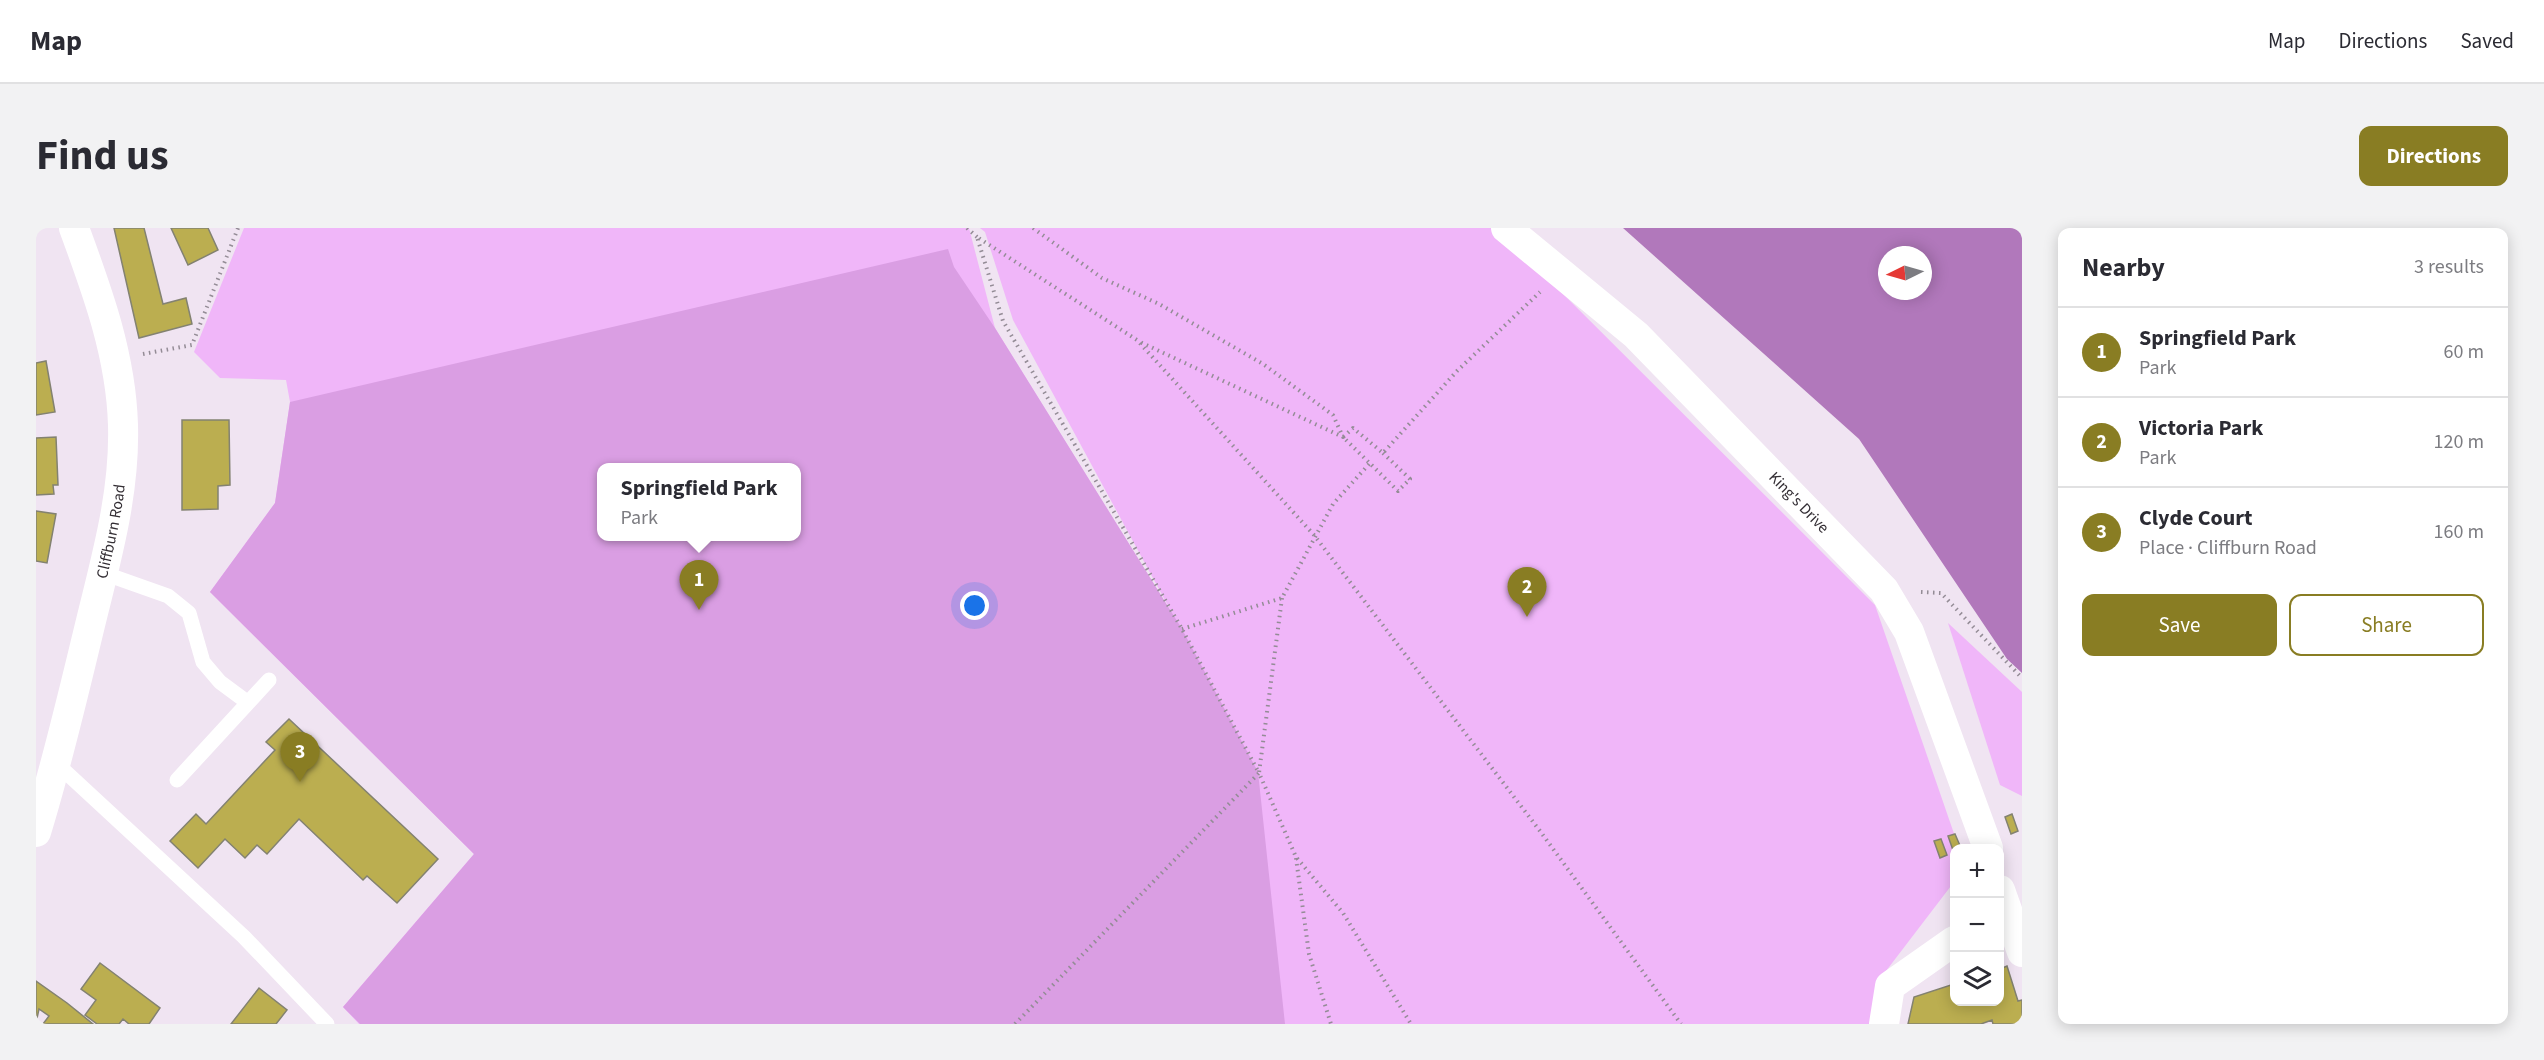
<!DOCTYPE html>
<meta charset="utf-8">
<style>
body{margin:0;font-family:"Source Sans 3",sans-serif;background:#f2f2f3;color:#2b2b33}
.controls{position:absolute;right:18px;bottom:18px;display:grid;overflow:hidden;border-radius:12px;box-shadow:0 3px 15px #0003}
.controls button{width:54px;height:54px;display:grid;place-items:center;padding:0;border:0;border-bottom:2px solid #e1e1e2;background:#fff;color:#2b2b33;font:30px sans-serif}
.compass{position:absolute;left:1842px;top:18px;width:54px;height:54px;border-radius:50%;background:#fff;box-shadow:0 3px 15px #0003;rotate:265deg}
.you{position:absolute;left:939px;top:378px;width:21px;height:21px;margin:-15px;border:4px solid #fff;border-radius:50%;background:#1a73e8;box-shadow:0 0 0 9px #1a73e833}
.badge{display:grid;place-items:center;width:39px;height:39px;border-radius:50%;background:#897d23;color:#fff;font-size:20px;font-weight:700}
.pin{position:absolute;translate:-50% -50px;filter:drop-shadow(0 2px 3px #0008)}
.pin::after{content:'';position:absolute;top:32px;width:21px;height:18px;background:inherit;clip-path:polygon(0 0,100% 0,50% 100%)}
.popup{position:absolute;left:561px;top:235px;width:204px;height:78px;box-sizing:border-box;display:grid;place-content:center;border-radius:12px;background:#fff;filter:drop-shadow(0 2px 4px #0005);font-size:20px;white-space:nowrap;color:#7c7c81}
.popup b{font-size:22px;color:#2b2b33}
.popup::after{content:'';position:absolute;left:50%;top:100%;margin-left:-12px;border:12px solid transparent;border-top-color:#fff}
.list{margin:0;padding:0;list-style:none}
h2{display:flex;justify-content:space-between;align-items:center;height:78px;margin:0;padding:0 24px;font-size:26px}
h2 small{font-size:20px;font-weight:400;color:#7c7c81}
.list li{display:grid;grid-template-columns:39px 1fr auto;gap:18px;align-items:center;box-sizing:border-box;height:90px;padding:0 24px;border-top:2px solid #e1e1e2}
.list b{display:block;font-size:22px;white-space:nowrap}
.list p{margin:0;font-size:20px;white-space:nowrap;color:#7c7c81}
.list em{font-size:20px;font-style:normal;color:#7c7c81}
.actions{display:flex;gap:12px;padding:18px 24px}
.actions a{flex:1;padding:14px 0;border:2px solid #897d23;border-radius:12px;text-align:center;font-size:21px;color:#897d23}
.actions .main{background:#897d23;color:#fff}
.icon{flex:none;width:33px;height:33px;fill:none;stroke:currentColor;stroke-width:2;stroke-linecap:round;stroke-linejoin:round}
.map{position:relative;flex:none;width:1986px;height:796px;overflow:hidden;border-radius:12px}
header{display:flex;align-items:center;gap:36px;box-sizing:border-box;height:84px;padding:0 30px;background:#fff;border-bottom:2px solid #e1e1e2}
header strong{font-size:28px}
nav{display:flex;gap:33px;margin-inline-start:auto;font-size:21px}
.intro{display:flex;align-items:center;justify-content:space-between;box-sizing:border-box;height:144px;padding:0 36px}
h1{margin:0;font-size:42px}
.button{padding:15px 27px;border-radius:12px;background:#897d23;color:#fff;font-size:21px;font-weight:700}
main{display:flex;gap:36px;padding:0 36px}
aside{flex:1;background:#fff;border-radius:12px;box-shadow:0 3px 15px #0003}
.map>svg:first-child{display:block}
.green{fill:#f0b6f9;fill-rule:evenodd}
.forest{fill:#da9ee3;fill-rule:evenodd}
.water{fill:#b178bb;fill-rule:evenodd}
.building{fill:#bbae50;stroke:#838271;stroke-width:1.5}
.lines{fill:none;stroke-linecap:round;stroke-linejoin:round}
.path{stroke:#948c96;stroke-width:4;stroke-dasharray:1.5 4.5;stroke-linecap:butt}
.lane{stroke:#fff;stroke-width:15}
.street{stroke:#fff;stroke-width:30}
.labels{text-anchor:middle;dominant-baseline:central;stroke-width:4.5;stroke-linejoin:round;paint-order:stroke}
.street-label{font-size:16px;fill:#342f35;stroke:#f0e4f2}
</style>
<header>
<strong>Map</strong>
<nav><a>Map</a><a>Directions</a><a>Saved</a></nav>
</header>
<div class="intro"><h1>Find us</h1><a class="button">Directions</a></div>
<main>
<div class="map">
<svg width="1986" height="796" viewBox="0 0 1986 796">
<rect width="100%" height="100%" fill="#f0e4f2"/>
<!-- green -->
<g class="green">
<path d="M208,0H933L959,100L1137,387L977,92L949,4L944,0H1461L1839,377L1923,620H1918V654L1850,743L1838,796H323L307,779L438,626L174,364L239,275L254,174L250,152L184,150L158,124ZM566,240H760V308H566Z"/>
<path d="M1912,395L1986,464V568L1964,557Z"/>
</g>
<!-- forest -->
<path class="forest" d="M912,21L918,39L959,100L1146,401L1222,544L1249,796H324L307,779L438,626L174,364L239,275L254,174ZM566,240H760V308H566Z"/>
<!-- water -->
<path class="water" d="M1587,0H1986V445L1971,431L1823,211ZM1851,27H1887V63H1851Z"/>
<!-- building -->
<g class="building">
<path d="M78,0H108L127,76L150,70L156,96L103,110Z"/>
<path d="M135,0H172L182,22L152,37Z"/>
<path d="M10,133L19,184L0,187V135Z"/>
<path d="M146,192H193L194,257L182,258V281L146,282Z"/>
<path d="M20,209L22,257H17L18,266L0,267V210Z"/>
<path d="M0,283L20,286L11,335L0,333Z"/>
<path d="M253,491L402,631L361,675L331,648L327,652L263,591L231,626L221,617L209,630L189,611L162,640L134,613L160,586L170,596L239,522L230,514Z"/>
<path d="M1976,586L1982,603L1975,606L1969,589Z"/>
<path d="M1919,606L1925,620H1918V625L1912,608Z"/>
<path d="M1905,611L1911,627L1904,630L1898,613Z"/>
<path d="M64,735L124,780L113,796H93L87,791L83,796H61L49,787L60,772L45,761Z"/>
<path d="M1971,738L1982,773L1986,772V796H1957L1956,792L1945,796H1872L1878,769L1918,756V774H1964V741Z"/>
<path d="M0,753L31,775L57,796H7L13,788L3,781L0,795Z"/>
<path d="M223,760L251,782L240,796H195Z"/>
</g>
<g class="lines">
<!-- path -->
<g class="path">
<path d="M931,0L941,9"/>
<path d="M997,0L1066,50L1123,76L1227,136L1297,187L1307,209L1104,114"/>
<path d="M107,126L156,117L202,0"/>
<path d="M1347,225L1374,251L1362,263L1307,209L1317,200L1347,225L1421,143L1504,64"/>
<path d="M1885,364L1905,365L1986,450"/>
<path d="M1246,370L1223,545L1260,629L1307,685L1375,796"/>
<path d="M1146,401L1246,370L1297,276L1334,235"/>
<path d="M1260,630L1273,726L1295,796"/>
<path d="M979,796L1223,545L1146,401L967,93L941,9L1101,112L1278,307L1504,603L1645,796"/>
</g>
<!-- lane -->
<g class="lane">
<path d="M67,345L132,368L153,385L167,434L184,454L211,474"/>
<path d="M21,536L208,709L291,796"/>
<path d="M141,552L233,452"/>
</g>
<!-- street -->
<g class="street">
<path id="s1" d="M1470,0L1600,107L1848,362L1873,404L1952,620"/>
<path id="s2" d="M0,604C21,536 37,467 54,397C70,331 89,266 87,197C85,128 62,65 38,0"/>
<path d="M1964,662L1986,724"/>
<path d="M1848,796L1854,758L1918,713"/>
</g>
</g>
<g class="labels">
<!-- street labels -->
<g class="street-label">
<text stroke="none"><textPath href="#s1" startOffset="402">King's Drive</textPath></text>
<text stroke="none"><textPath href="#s2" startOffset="310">Cliffburn Road</textPath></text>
</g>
</g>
</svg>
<div class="controls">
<button>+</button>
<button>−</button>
<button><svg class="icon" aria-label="layers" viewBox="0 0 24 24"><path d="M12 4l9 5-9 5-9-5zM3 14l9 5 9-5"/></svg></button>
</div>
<svg class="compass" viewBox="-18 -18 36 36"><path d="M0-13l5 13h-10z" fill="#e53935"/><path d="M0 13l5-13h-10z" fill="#7c7c81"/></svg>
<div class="you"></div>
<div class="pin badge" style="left:663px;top:382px">1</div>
<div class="popup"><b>Springfield Park</b>Park</div>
<div class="pin badge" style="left:1491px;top:389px">2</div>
<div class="pin badge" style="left:264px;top:554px">3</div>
</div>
<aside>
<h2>Nearby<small>3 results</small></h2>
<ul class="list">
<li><span class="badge">1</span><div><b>Springfield Park</b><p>Park</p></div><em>60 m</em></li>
<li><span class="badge">2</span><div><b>Victoria Park</b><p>Park</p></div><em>120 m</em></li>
<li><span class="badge">3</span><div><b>Clyde Court</b><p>Place · Cliffburn Road</p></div><em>160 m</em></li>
</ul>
<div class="actions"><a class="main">Save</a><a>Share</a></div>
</aside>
</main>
